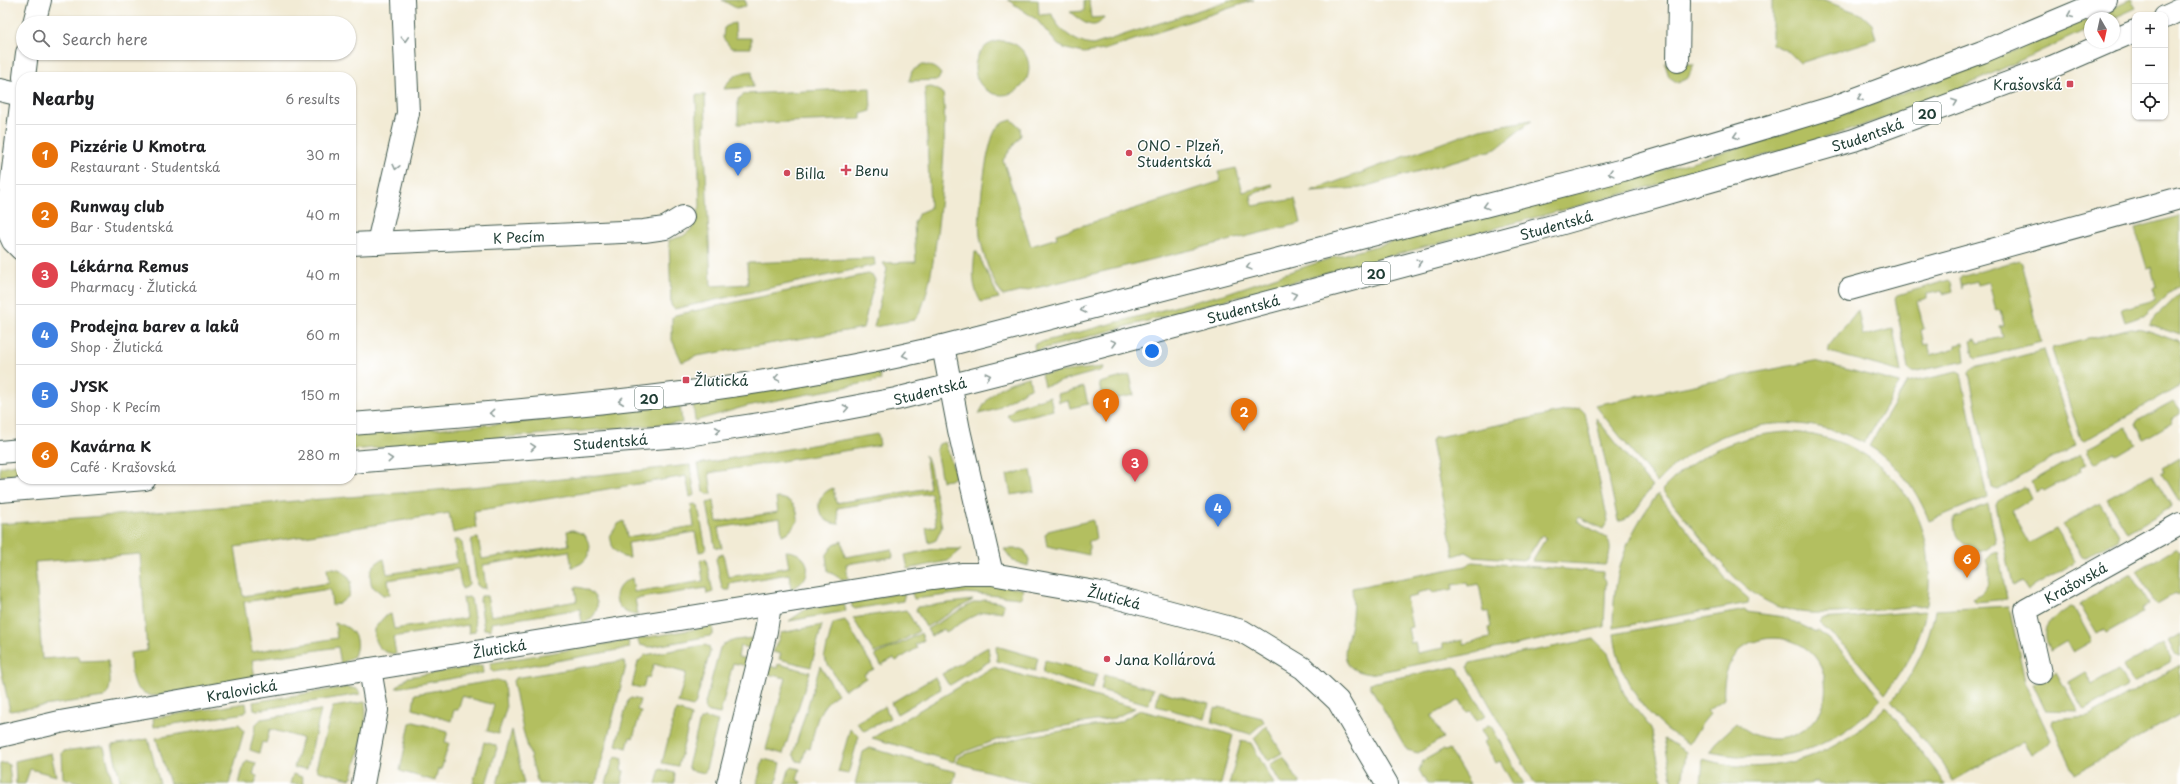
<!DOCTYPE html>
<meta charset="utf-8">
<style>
body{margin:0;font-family:"Playpen Sans",sans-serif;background:#f2f2f2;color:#202124}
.controls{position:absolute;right:12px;top:12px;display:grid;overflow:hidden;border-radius:8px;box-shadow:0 1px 3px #0004}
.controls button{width:36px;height:36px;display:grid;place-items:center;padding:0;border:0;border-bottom:1px solid #e0e0e0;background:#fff;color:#202124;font:20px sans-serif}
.compass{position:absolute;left:2084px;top:12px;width:36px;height:36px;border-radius:50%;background:#fff;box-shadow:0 1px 3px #0004;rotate:171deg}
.you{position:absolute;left:1152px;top:351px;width:14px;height:14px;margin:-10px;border:3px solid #fff;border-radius:50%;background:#1a73e8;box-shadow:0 0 0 6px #1a73e833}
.badge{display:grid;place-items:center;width:26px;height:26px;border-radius:50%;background:#d93025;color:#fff;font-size:13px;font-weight:700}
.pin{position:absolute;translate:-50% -33px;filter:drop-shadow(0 1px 2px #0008)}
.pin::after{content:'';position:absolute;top:21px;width:14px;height:12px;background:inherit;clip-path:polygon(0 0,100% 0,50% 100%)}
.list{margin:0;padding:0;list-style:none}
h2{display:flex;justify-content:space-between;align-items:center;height:52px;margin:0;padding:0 16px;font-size:17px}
h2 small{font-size:13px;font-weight:400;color:#757577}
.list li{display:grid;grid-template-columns:26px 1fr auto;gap:12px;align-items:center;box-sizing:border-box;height:60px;padding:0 16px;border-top:1px solid #e0e0e0}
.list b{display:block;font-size:15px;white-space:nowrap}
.list p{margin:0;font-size:13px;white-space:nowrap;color:#757577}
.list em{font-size:13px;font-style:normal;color:#757577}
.icon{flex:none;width:22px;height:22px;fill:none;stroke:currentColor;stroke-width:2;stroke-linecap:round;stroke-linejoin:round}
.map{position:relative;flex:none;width:2180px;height:784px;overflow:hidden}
.search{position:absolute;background:#fff;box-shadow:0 1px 3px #0004;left:16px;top:16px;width:340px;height:44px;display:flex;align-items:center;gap:10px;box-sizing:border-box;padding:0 14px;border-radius:22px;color:#757577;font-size:15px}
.panel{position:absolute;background:#fff;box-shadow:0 1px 3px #0004;left:16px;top:72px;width:340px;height:412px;border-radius:16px}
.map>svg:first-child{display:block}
.green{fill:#b3bf61;stroke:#697e4a;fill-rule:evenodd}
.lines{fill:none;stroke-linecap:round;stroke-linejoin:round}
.minor-casing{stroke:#3f574c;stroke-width:24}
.primary-casing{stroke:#3f574c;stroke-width:24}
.minor{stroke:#fff;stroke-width:22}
.primary{stroke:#fff;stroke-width:22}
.oneway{stroke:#8f9e9a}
.poi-dot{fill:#d1495b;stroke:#fff;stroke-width:1.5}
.labels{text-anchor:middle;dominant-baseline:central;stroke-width:3;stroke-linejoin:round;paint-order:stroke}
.shield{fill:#fff;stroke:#627771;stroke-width:1}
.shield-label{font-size:13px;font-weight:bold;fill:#1f3d34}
.poi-label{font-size:14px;fill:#1f3d34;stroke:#fff;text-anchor:start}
.street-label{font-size:14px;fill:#1f3d34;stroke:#fff}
</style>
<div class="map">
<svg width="2180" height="784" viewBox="0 0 2180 784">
<rect width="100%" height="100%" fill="#fff"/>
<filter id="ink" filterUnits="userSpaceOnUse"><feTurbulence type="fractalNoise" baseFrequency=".025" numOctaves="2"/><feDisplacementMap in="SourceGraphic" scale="8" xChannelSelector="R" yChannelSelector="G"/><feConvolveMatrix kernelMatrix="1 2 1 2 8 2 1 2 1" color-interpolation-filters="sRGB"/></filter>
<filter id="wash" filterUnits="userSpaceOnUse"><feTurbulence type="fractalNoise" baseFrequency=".012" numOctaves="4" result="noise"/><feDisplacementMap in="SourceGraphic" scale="16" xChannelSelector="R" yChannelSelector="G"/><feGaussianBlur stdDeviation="0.9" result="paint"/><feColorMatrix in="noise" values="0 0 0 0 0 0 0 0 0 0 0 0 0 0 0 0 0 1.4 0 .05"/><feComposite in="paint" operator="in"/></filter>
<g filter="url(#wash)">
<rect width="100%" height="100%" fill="#f2ebd5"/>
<!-- green -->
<g class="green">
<path d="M722,0H745L746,6L736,8Z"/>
<path d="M1008,0H1038L1039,15L1052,14C1056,29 1077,44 1093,45L1230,0H1254L1104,50L1084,53L1066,49L1058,45L1037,20Z"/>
<path d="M1084,0H1089L1091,18L1104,17C1095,34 1080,20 1070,12L1084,11Z"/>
<path d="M1772,0H1822L1861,14L1872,24L1876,39L1800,63L1789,52L1772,44Z"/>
<path d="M2131,0L2136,8L2114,18H2090V28L1931,102L1847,131L1739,163L1035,351L1034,344L1227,293L1331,258L1685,164L1834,118L1919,88L2036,41Z"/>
<path d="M735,23L736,38H751V48H731L723,38L724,28L730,24Z"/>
<circle cx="1002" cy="68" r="27"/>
<path d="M1665,64H1694L1688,78L1678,83L1669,77Z"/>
<path d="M921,65C929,65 936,67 941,74L938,80L909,81L912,71Z"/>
<path d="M752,71L753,87L724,89C729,77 740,72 752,71Z"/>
<path d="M931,87L937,89L943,94C949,125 937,304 914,320L874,327L887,269L883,263L916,262L914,223L919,213L930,208L925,88Z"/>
<path d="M870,88L871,111L861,114V119L738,124V99L745,94Z"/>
<path d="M696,95H705L706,125H704L711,286L748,284L747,263L874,258L875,265L674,309L671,305L669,240L683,236L692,229L700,206Z"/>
<path d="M1012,120L1020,127L1021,135L1003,160L1031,246L1057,238L1056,234L1221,181L1218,172L1236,168L1243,192L1272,184L1273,186L1251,195L1253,206L1295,199L1301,223L1003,296C991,280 983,256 980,236C977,217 986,148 995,131C998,124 1005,122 1012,120Z"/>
<path d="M1532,120L1496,149L1360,188L1311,191L1480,129Z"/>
<path d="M2180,216V287L2168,294L2146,315L2125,322L2121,309L2155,300L2153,289L2156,287L2151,267L2147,268L2135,228Z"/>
<path d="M975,252H977L999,298L981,302C971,285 973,271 975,252Z"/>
<path d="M2019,260L2022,262L2041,342L1976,359L1973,356L1970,341L1976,339L1977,343L2003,337L2000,326L2004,325L2000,310L1996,311L1989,282L1978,285L1977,281L1962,285V289L1960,279L1961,277Z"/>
<path d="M868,274L873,276L875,280L863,328L697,356L682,362L672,340V318L675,315Z"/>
<path d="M1949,280L1951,282L1953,291L1943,294L1942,291L1927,294V298L1917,301L1924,329L1921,330L1924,345L1928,344L1931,355L1956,348V345L1963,343L1965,361L1912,372L1908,369L1895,298L1898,295Z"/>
<path d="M2180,294V335L2148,324Z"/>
<path d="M1858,310L1863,336L1893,329L1901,372L1829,352L1828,347Z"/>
<path d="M2131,328L2142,329L2180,342V386L2084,441L2081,439L2052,350L2053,348Z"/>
<path d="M2044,350L2076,445L1998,490L1992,488L1969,373L1971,369Z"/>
<path d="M1814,361L1900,383L1864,443C1792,406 1712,423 1657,483L1595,405Z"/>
<path d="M1103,367L1102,370L1099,371L1044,386L1041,374Z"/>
<path d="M879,371L881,380L747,406L695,421L693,403Z"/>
<path d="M1957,372L1961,374L1987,497L1929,521C1918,491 1897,463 1869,446L1907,383Z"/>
<path d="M1130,375L1134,395L1103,401L1099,383Z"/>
<path d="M1029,377L1031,387L994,410L979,414C990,391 1004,383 1029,377Z"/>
<path d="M1084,387L1088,404L1070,408L1068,400L1059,402L1058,394Z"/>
<path d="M1050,396L1053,410L1013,420L1007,416L1016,407Z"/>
<path d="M2173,401L2180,409V414L2171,419L2173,422L2144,439L2136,424L2137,421Z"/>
<path d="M680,405L682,423L351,450V435L523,422Z"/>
<path d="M1580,408L1585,413L1608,521L1603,529L1579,517L1577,521L1606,537C1613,547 1610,556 1605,565L1532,561L1546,538L1541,536L1526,560L1473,556L1466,552L1454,556L1431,442L1433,438Z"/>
<path d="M1596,418L1652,487C1642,498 1633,522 1618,521Z"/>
<path d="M2126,427L2136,443L2116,455L2114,452L2095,463L2088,453V449Z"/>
<path d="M1788,432C1883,437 1942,510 1927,605C1888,608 1847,615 1809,613C1760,610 1732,577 1704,542C1690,525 1676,507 1662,490C1696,454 1739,434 1788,432Z"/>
<path d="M878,434L880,445L709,473L712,494H707L703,491L698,464Z"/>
<path d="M945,442L956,476L950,480L942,481L936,451L939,444Z"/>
<path d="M2080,454L2087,463L2080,467L2081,471L2044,491L2042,489L2036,493L2031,482Z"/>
<path d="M925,455L929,463L942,527L936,540L929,543L926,528L936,526L931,493L837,508L839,524C816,524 811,496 833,488L836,503L930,488Z"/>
<path d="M2180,458V502L2178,501L2161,473L2165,471L2163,468Z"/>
<path d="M21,463V475L0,476V467Z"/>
<path d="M690,465L695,495L690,497L686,476L474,511L476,528L453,533L449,513L235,547L243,596L329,583L327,568C339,567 346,571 351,582L349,596L339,604L332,605L330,589L244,602L252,652L337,638L335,623C353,626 361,639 354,656L341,664L338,647L252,660L255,678L152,696C128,689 132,674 130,653L147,651L140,554L35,562L42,659L79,656L80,661L108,660C109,672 114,689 104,697L10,711L0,664V524L425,491L552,480Z"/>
<path d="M1031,470L1035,491L1011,495L1007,475Z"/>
<path d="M2152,474L2171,505L2170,508L2128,532L2126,531L2107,499Z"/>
<path d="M2023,487L2026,488L2031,499L2012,511L2030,543L2056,529L2075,560L2074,563L2028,590L2022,581L2013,586L1996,505L1998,501Z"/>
<path d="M1658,494L1727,580L1749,599L1748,603L1613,628C1613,574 1625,536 1658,494Z"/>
<path d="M776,498C791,498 798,506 798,521L789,532L782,535L780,518L718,528L722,548L715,547L707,503L714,501L717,522L778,512Z"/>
<path d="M2100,503L2119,535V538L2085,557L2082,556L2063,525Z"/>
<path d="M695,504L698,506L706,549L705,551L699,552L695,532L628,543L630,558L623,557L613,549L610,536L618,524L624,521L627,537L694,526L691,505Z"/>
<path d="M1988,504L1996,542L1986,549L1978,552C1960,541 1954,541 1954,518Z"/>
<path d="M1093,520L1096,539L1089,541V555L1047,546L1045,535L1048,531Z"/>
<path d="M573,530L585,535L590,546C589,558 584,564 572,567L569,551L483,565L486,588H481L477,585L471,543L472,539L478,538L482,559L569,545L567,531Z"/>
<path d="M454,540H459L462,543L469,584L467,587L462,589L458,569L388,580L390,595H383L372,586C368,573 371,564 384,559L387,574L457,563Z"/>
<path d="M842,541L845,557L892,549L893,557L846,564L848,579H841L828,571L826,556L834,544Z"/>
<path d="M2176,548L2180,552V595L2177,596L2176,593L2157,604L2154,602L2137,572L2138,570Z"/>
<path d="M934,549H962L948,561L908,569L905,555Z"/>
<path d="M1004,549H1021L1025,551L1029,560L1028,566L1013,561Z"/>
<path d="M786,551C812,552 815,580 791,589L789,574L729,584L730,590H724L722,588L716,559L718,556L723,554L728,577L789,567Z"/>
<path d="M1998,552L2007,599L1976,602L1973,598C1991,590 1992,576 1986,560L1992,554Z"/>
<path d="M706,559L713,592L707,594L706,588L635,599L638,615C612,614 608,587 632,578L634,592L703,581L700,560Z"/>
<path d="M1473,562L1603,572V576L1606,581L1604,627L1370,674C1333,669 1347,647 1351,623C1353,612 1353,600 1352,588L1466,566ZM1467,583L1468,586L1479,584L1484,612H1488L1491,627L1488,628L1490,638L1463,644V640L1443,644V648L1417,653L1415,642L1411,643L1408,628L1412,627L1406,598L1417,596L1416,593L1431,590L1432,593L1453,589L1452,585Z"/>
<path d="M2129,575H2131L2149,604L2141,609L2143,612L2106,633L2104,630L2097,634L2080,605L2081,603Z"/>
<path d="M981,584L1023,589L1022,596L1020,598L966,593L914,599L911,591L945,585Z"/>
<path d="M575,587C600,588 606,614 582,624L580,609L491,623V630L484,629L480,600L481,596H487L491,616L577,601Z"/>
<path d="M905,592L903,601L855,609L852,607L851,601Z"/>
<path d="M469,597L471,599L476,629L474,632L469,633L468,625L393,637L396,654C380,653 373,644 374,629L384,617L391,614L394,629L466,618L463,598Z"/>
<path d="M973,600L926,627L916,610L917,607Z"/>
<path d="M984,600L1002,603L1004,605L1002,612C981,607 964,622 946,632L944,629L931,636L927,629L971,604Z"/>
<path d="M844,603L846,611L789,621L806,609Z"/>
<path d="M2009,606L2026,686L2051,740L2048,744L2031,755L2023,741L1953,781L1942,763L1891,701C1913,676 1929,644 1935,610Z"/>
<path d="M2071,607L2074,608L2092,641L2073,652L2067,641L2050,651C2037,625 2050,620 2071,607Z"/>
<path d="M906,610L919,631L891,647L874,653L853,618Z"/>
<path d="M1746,610L1747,612L1784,617L1816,632L1817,630L1839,648L1881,699C1832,752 1779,766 1710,752L1715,743L1737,723C1753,737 1771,743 1792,736C1807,731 1820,717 1824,702C1840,623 1717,612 1724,699L1707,711L1710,714L1700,726L1689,744C1647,721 1619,681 1614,634Z"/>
<path d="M1926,611C1920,642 1904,669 1885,694L1845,646L1819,623L1822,619Z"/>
<path d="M845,620L874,669L864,674L866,678L844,690L824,658L833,623Z"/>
<path d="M822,625L811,667L779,659L781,654L773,652L781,633Z"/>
<path d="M713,626V634L710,636L650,647L640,645L637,639Z"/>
<path d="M921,633L924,640L915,645L917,648L896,661L894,658L881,665L875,655L896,646Z"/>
<path d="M2180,634V656L2176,655L2168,641Z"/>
<path d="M751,638L754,649L740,646L738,657L753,660L752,667L733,663L720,714L706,711L704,707L720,648C726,639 741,640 751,638Z"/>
<path d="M1594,639L1608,653L1625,696L1651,728L1663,784H1535L1468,667L1470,663Z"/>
<path d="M628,640L630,648L493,672L491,670L490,663Z"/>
<path d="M2163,644L2171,658L2170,662L2135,682L2132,681L2123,667Z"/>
<path d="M705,645L709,647L710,652L695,705L693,707L678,703L686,673L654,664L649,678L646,677L643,688L632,686L638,662L645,655Z"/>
<path d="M996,646L1038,658L1035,671L997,661Z"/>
<path d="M988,647L990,661L950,685L948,684L942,674Z"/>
<path d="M1045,660L1097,674L1093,687L1092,689L1043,673Z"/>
<path d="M621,661L625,662L626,666L596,784H538L523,730L513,681L515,678Z"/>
<path d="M778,664L810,672L783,754L766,749L786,678L767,674L770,666L777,668Z"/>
<path d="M482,665L483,673L396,688L408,677Z"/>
<path d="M2180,665V714L2075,774L2052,724L2053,720L2088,717Z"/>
<path d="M820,666L838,694C816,707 816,726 810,749L806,748L802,762L797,761L793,754Z"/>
<path d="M993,667L1135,708L1114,718L1045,729L999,739L956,755L954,762L872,738Z"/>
<path d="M1454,667L1458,669L1485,714L1484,717L1477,721L1471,711L1467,712L1460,700L1431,716L1443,738L1418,753L1407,750L1370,686V683Z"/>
<path d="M2118,670L2127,684L2126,687L2084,710L2068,682L2085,672L2092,685Z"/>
<path d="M2056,672L2078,711L2045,710L2033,684Z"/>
<path d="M1104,675L1153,689L1149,703L1147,704L1101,690Z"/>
<path d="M935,677L941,689L897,714L891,703Z"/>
<path d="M497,680L504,682L506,709L498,734L487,731L494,705L462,696L458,710H454L451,721L413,709L415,694Z"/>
<path d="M347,687L357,689L361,694L257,710L254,709L253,702Z"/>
<path d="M1159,691L1209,704L1205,719L1156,706Z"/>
<path d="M631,698L640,700L637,710L641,711L633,738L630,737L627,748L616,745L628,700Z"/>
<path d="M365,702C369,726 358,753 352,777L350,779L318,771L316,768L333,707Z"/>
<path d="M246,703L247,710L245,713L154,727L153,718Z"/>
<path d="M885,706L890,718L864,731L857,722Z"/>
<path d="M1886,706L1946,784H1819L1818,782L1807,784H1701L1703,759C1771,780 1838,756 1886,706Z"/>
<path d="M1219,707L1262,718L1264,722L1250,734L1212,722L1215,708L1219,709Z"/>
<path d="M321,710L307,769L294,768L302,738L270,729L266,743L262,742L259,753L250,750L256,724L261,719Z"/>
<path d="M676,710L690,714L691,717L678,766L662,763Z"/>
<path d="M1140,710L1233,735L1221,784H1034L957,763L958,757L989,746L1024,737L1119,722Z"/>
<path d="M705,718L718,721L705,773L690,770L688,766L700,720Z"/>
<path d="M414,722L448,731L445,742L449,743L441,770L438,769L435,781L400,771L410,723Z"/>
<path d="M239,724L244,731L229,784H170L156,738Z"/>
<path d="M1488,725L1491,726L1524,784H1513L1500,761L1496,763L1484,742L1487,740L1481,730Z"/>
<path d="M1266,726L1282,753L1268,761L1254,738Z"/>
<path d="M850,729L859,736L848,774L838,772Z"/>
<path d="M512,730L524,784H497Z"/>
<path d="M1664,738L1686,752L1682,784H1673Z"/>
<path d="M148,739L160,784H121L112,745Z"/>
<path d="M1241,741L1251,743L1274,784H1229Z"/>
<path d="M484,742L495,745L497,748L486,784H473Z"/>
<path d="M101,746L104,747L113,784H86L63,778L62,753L63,751Z"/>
<path d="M870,748L956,772L953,784H855L863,752Z"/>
<path d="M1444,749L1446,751L1449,749L1470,784H1427L1419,770L1423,761Z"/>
<path d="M51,753L56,776L30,769L25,784H16L15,761Z"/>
<path d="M1283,756L1300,784H1281L1270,765Z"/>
<path d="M616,757L623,759L621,770L624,771L621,784H606L613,760Z"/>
<path d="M763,759L781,763L776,784H757Z"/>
<path d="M248,761L256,763L253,775L257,776L255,784H239L244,764Z"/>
<path d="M7,763L9,765L11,784H0V764Z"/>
<path d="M792,767L800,769L797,780L801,782L800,784H785L789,770Z"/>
<path d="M660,769L675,773L674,784H656Z"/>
<path d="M293,774L302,777L303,784H290Z"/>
</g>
</g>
<g filter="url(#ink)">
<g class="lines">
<!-- minor casing -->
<g class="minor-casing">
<g id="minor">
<path d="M34,23L40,0"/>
<path d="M1678,61L1679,0"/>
<path d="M24,77L27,53"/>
<path d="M0,90L21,95"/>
<path d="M21,105L6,226L13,241L21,249"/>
<path d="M378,243L408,113L403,0"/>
<path id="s1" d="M351,244L644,231L665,228L683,217"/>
<path d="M1850,289L2180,198"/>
<path d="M943,346L959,430L992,574"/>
<path id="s2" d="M2040,673L2026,610L2180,524"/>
<path id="s3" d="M0,736L60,722L247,689L932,578L963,574H992L1060,586L1096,592L1242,631L1303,668L1338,701L1387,784"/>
<path d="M363,784L377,710L370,669"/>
<path d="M728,784L766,631L770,605"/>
</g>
</g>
<!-- primary casing -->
<g class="primary-casing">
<g id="primary">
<path d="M2165,17L2180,10"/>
<path d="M2114,40L2135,31"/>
<path d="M351,424C550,409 749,393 943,346L1623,170L1834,107L1982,52L2106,0"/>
<path d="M0,452L21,450"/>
<path id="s4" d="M351,462L680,436L779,421L896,399L1032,365L1549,227L1854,140L2054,66L2109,42"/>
<path d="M0,491L145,479"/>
</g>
</g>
<!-- minor -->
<use href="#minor" class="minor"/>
<!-- primary -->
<use href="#primary" class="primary"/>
</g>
<!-- one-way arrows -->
<defs><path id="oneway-chevron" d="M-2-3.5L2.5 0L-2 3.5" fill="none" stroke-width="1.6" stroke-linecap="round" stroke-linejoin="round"/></defs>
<g class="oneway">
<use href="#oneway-chevron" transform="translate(2070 15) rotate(157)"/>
<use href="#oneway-chevron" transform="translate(405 39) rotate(87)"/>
<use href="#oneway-chevron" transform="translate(1860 98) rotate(160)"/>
<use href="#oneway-chevron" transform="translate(1955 102) rotate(-20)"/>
<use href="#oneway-chevron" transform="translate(1736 136) rotate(163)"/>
<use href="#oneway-chevron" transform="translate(396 167) rotate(103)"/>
<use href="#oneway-chevron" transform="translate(1611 173) rotate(165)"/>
<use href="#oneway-chevron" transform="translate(1486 206) rotate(165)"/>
<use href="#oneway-chevron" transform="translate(1419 262) rotate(-15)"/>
<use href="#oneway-chevron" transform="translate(1249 267) rotate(165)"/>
<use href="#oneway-chevron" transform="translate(1294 295) rotate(-15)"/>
<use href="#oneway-chevron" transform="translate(1083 310) rotate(166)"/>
<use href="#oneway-chevron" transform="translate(1114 343) rotate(-15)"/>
<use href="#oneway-chevron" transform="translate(905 355) rotate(166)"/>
<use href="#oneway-chevron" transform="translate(988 376) rotate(-14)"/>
<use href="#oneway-chevron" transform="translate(777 378) rotate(170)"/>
<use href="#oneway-chevron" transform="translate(621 401) rotate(174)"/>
<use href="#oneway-chevron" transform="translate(846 408) rotate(-11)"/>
<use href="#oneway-chevron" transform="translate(492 413) rotate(175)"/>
<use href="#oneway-chevron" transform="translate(718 430) rotate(-8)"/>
<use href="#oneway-chevron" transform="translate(533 447) rotate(-5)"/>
<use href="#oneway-chevron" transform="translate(390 459) rotate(-5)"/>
</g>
</g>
<!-- markers -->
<g class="poi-dot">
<rect x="2066" y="80" width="8" height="8" rx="2"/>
<circle cx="1129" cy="153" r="4"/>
<path d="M844 164h4v4h4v4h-4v4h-4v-4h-4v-4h4z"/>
<circle cx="787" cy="173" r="4"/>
<rect x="682" y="376" width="8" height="8" rx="2"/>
<circle cx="1107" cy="659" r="4"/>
</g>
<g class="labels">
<!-- shield labels -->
<g class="shield">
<rect x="1913" y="102" width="28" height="22" rx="3"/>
<rect x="1362" y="262" width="28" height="22" rx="3"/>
<rect x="635" y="387" width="28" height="22" rx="3"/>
</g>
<g class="shield-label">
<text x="1927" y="113">20</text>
<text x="1376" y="273">20</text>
<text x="649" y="398">20</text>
</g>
<!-- poi labels -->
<g class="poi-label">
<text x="2062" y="84" text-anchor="end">Krašovská</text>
<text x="1137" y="145">ONO - Plzeň,<tspan x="1137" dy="16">Studentská</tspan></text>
<text x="854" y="170">Benu</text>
<text x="795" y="173">Billa</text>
<text x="694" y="380">Žlutická</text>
<text x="1115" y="659">Jana Kollárová</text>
</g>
<!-- street labels -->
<g class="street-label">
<text stroke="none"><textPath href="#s4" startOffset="1556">Studentská</textPath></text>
<text stroke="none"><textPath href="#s4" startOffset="1232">Studentská</textPath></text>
<text stroke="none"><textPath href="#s1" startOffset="168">K Pecím</textPath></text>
<text stroke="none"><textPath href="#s4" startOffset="908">Studentská</textPath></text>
<text stroke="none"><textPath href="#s4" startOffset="584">Studentská</textPath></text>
<text stroke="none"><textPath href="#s4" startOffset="260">Studentská</textPath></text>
<text stroke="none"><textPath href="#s2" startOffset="121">Krašovská</textPath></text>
<text stroke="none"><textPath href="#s3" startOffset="1130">Žlutická</textPath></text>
<text stroke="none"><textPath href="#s3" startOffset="507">Žlutická</textPath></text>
<text stroke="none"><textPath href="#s3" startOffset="246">Kralovická</textPath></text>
</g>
</g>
</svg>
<div class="controls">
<button>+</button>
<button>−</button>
<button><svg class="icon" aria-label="locate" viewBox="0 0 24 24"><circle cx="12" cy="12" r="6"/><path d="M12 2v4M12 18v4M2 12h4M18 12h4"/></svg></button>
</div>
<svg class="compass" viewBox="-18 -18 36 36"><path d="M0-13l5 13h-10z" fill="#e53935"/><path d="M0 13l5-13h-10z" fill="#757577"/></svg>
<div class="you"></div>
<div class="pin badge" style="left:1106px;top:422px;background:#e8710a">1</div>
<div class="pin badge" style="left:1244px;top:431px;background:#e8710a">2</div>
<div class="pin badge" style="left:1135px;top:482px;background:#e0444e">3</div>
<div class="pin badge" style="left:1218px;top:527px;background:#3f7fe0">4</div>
<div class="pin badge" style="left:738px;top:176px;background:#3f7fe0">5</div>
<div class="pin badge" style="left:1967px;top:578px;background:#e8710a">6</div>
<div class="search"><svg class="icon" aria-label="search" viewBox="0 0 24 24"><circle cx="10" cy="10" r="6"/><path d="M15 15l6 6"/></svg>Search here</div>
<section class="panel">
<h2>Nearby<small>6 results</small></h2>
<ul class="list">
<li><span class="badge" style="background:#e8710a">1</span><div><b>Pizzérie U Kmotra</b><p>Restaurant · Studentská</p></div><em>30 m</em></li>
<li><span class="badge" style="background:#e8710a">2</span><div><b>Runway club</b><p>Bar · Studentská</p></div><em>40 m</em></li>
<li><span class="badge" style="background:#e0444e">3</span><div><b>Lékárna Remus</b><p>Pharmacy · Žlutická</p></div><em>40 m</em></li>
<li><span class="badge" style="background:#3f7fe0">4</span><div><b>Prodejna barev a laků</b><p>Shop · Žlutická</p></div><em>60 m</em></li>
<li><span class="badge" style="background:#3f7fe0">5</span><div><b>JYSK</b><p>Shop · K Pecím</p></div><em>150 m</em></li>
<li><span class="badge" style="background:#e8710a">6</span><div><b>Kavárna K</b><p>Café · Krašovská</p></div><em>280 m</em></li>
</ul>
</section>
</div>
